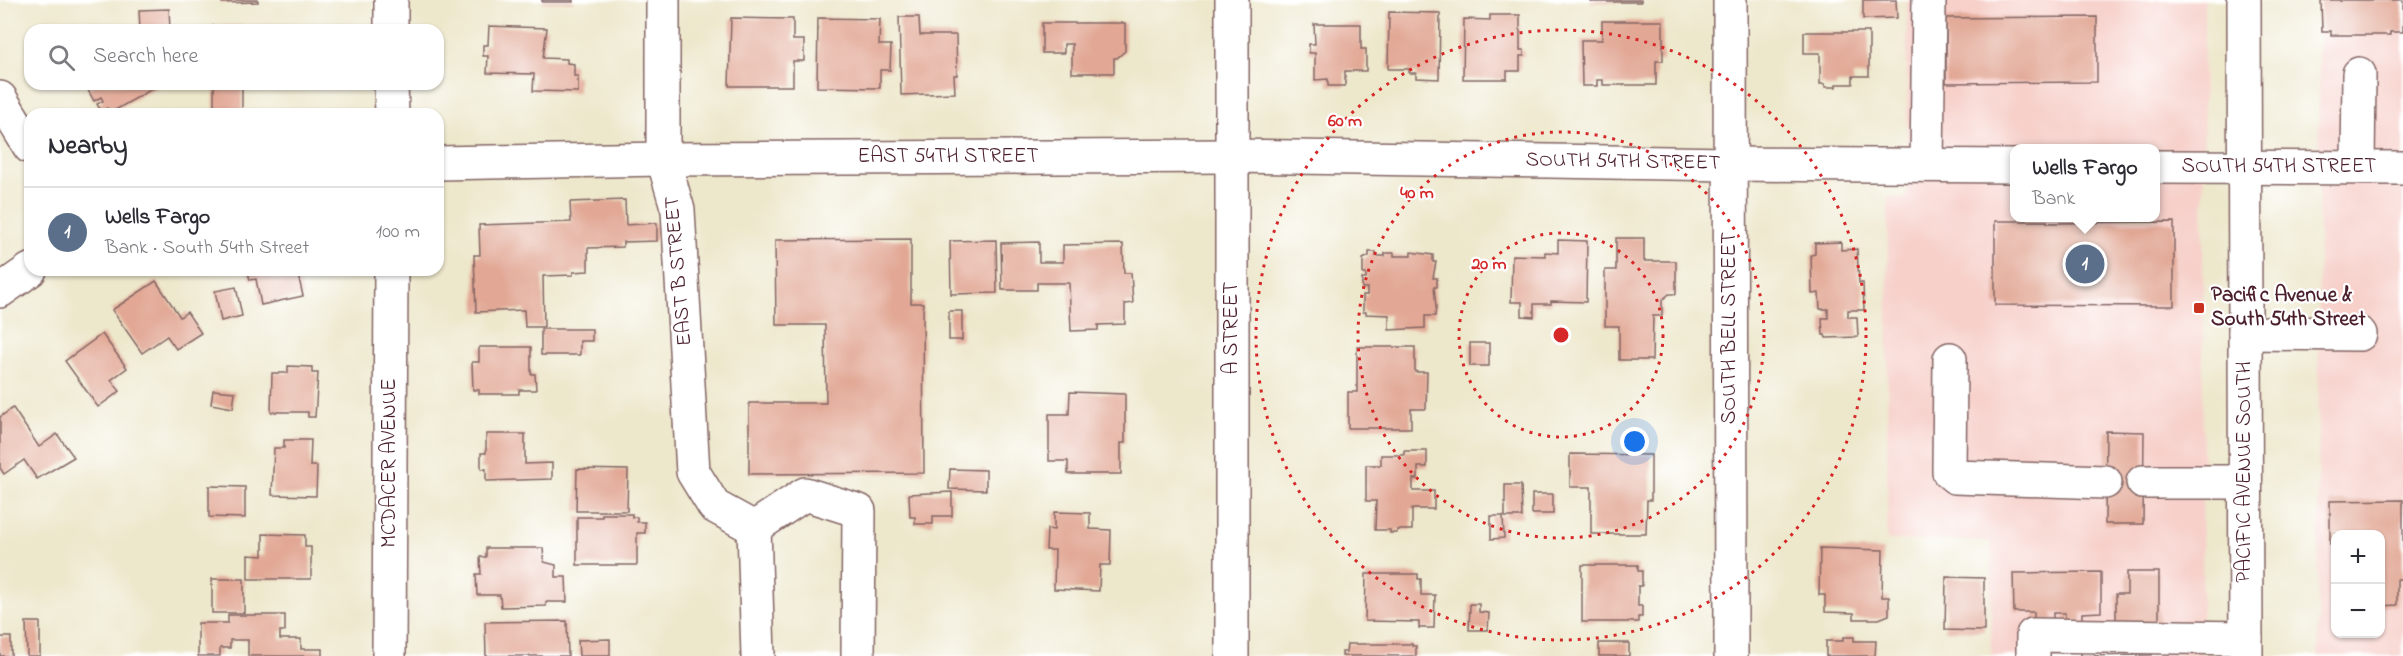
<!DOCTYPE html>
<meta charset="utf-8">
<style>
body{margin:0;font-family:"Indie Flower",sans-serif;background:#f2f2f3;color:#2b2b33}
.controls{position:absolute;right:18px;bottom:18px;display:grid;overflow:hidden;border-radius:12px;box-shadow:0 2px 4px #0004}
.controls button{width:54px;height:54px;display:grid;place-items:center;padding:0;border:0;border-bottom:2px solid #e1e1e2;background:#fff;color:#2b2b33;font:30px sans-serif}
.you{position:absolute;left:1635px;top:442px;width:21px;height:21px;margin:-15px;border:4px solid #fff;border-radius:50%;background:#1a73e8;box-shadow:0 0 0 9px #1a73e833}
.badge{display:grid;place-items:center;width:39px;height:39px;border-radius:50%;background:#111827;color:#fff;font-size:20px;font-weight:700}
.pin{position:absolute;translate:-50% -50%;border:3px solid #fff;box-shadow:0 2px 6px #0006}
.popup{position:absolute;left:2010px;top:144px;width:150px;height:78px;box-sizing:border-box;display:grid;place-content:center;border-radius:12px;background:#fff;filter:drop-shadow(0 2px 4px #0005);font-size:20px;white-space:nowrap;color:#7c7c81}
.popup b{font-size:22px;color:#2b2b33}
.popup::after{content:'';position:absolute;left:50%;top:100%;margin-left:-12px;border:12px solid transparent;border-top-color:#fff}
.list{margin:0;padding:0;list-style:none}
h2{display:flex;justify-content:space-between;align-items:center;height:78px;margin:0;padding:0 24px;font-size:26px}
h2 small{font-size:20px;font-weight:400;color:#7c7c81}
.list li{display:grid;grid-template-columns:39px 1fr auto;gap:18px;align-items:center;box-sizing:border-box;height:90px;padding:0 24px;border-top:2px solid #e1e1e2}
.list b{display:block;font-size:22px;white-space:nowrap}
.list p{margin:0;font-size:20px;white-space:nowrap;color:#7c7c81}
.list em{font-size:20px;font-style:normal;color:#7c7c81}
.icon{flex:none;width:33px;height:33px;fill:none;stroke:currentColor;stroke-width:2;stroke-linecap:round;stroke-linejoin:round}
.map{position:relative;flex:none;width:2403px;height:656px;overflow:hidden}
.search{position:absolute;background:#fff;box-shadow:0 2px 4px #0004;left:24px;top:24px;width:420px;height:66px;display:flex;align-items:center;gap:15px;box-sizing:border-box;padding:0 21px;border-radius:18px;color:#7c7c81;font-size:22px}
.panel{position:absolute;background:#fff;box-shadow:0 2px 4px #0004;left:24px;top:108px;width:420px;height:168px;border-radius:18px}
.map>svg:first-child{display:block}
.built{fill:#f7d0ca;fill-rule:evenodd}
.building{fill:#e2a895}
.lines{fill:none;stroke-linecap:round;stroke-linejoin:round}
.minor-casing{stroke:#836563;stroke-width:36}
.major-casing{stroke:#836563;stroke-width:36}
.minor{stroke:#fff;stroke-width:33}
.major{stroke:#fff;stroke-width:33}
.ring{fill:none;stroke:#d62828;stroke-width:3;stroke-dasharray:3 6}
.poi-dot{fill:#c8321e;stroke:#fff;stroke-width:2}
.labels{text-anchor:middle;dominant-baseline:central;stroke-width:4.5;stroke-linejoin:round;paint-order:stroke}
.street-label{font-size:21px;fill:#4a1f2b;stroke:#fff}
.poi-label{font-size:21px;font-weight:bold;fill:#4a1f2b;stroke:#fff;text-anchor:start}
.centre{fill:#d62828;stroke:#fff;stroke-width:3}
.ring-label{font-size:18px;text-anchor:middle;font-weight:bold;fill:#d62828;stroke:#fff;stroke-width:4.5;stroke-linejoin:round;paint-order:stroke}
</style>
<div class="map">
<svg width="2403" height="656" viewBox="0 0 2403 656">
<rect width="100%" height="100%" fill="#fff"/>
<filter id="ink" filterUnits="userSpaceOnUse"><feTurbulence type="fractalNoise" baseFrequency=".0167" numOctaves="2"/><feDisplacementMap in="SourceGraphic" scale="12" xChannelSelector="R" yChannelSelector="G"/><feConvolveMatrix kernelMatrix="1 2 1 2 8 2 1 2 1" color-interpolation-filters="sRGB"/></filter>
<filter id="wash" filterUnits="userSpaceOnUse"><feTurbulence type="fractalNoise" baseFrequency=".008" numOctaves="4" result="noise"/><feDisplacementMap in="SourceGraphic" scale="24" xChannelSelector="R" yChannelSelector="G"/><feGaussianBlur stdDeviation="1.35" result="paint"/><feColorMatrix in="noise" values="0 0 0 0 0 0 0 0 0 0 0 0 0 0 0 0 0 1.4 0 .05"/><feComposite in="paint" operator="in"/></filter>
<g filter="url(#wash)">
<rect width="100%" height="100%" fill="#ede7cb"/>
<!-- built -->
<g class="built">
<path d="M1907,0H2204L2202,656H1991V541L1887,540L1888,198H1907ZM2014,148H2156V218H2014Z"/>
<path d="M2319,0H2403V656H2318ZM2336,534H2380V634H2336Z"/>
</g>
<g id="blocks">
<!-- building -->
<g class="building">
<path d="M222,0H258V2L222,3Z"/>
<rect x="542" y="0" width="31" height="2"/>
<rect x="1591" y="0" width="50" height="2"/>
<path d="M1863,0H1896L1897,18L1863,19Z"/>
<path d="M2321,0H2403V32H2390V35H2331V31H2322Z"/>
<path d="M169,9L170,30H140L139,10Z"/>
<path d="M1389,12L1440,13L1439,79L1416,78V73H1409V69H1388Z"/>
<path d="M1490,15H1520V50H1524V56H1520V71H1507V79H1463L1464,19L1490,20Z"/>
<path d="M899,17H919L920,35H956L957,75H954L955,93L901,95Z"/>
<path d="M2097,17V82L1946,83V18Z"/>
<path d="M731,18L793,19V40H804V61H793V86H729Z"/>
<path d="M818,18L880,19L879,45H891L890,70H880V88L817,87Z"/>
<path d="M1602,21H1663V61H1656V85H1603V80H1597V86H1582L1581,40H1602Z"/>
<path d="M1042,23H1125V51L1117,58H1114V73H1072V44H1064V53H1042Z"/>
<path d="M1314,24H1361V49H1366V71H1345V86H1328V79L1315,80V53H1309V44H1315Z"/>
<path d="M295,25V30H213V26Z"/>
<path d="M489,26L547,28L543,58L567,59V63L574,64V76H578V92L533,91L534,74L487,73L488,56H483V45H488Z"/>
<path d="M1804,32H1869V76H1853V84H1836V87H1825V84H1820V53H1804Z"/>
<path d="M94,84H161L110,113L107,108L101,111L97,104L103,101L101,97L94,101L87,88Z"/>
<rect x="214" y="84" width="28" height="29"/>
<path d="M625,200L626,225L657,223V241L623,242V247L588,248V271L573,272V275L543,276L544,327H525L524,310L476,312L474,255H480L479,225L571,222L570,202Z"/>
<path d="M1995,221H2047V223L2174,222V306L1995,305Z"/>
<path d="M1616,238H1644V261H1676V294H1669L1662,300V316H1653L1652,360H1619V326H1605V270H1616Z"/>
<path d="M911,239V303H923L924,473L749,474V403H826L825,325H776L775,240Z"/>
<path d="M996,240L997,293L951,294L950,241Z"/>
<path d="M1558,240L1587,241L1586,302L1551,301V304H1534V317L1522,316V302H1511L1512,255L1545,256V252L1558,253Z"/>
<path d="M1039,242V262H1063V245L1123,244L1124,273H1131L1133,303L1125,304V324L1098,325V330L1071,331L1069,283H1037V290H1002L1001,243Z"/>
<path d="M1841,242V250L1857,249L1859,283H1863L1864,310H1848V317H1857L1858,337L1826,338L1825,335H1823L1822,318H1828V309H1820L1819,293L1812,294L1811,255L1815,254V243Z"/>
<path d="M1369,252H1376V256H1385V253H1394V256H1411V252L1433,255V262H1436L1433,278H1437V287H1434L1436,307L1435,316H1425V328L1389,330V315L1366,314V312H1363V295H1367V288H1362V279H1366V274H1363V259L1369,256Z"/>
<path d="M251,270H297L303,296L261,305L256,279L250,280L248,272Z"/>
<path d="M156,281L180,317L187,312L201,333L176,349L167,336L142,353L112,310Z"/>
<path d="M236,287L242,316L221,321L215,291Z"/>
<rect x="949" y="311" width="13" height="29"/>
<path d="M541,329H592V341H580V355H541Z"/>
<path d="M102,334L127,368L111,380L120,391L98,407L65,361Z"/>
<rect x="1470" y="343" width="19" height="23"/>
<path d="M479,347H531V374H535L536,390H519V394H479V390H473L472,362H479Z"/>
<path d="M1357,347H1415V372H1427L1426,409H1411V428H1348V392H1357Z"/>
<path d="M288,366L312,367V373H318L315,417H308V412H271L272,373H288Z"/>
<path d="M213,390L235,392L233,408L211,404Z"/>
<path d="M1070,392L1125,394V443H1121V474H1068V461H1049V414H1069Z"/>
<path d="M13,408L39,447L57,434L74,457L37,479L24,460L4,474L0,468V417Z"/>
<path d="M2106,431L2144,432L2143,524H2105Z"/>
<path d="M486,434H525V464L552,463V479L486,481V469H481V453H486Z"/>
<path d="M284,440H311L310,466H317L316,496L272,495L274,448H284Z"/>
<path d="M1404,451H1427V467H1418V479H1413V491H1434V509H1412V530H1397V533H1390V530H1375L1376,501H1366V465H1381V455H1404Z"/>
<path d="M1570,454L1651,455V500H1647L1646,534H1591V487H1570Z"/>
<path d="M577,469L628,470L627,511H576Z"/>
<path d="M950,469L986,470V490L949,489Z"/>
<path d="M1505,485H1521L1522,517H1505Z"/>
<path d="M209,486L245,487V518L209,517Z"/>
<path d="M952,492V516H933V524H915V517H910L909,494Z"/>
<rect x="1532" y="494" width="21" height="20"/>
<path d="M2403,500V579H2397V605L2380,606V534H2336V544H2330V501Z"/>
<path d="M1054,512L1090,513V529L1111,530L1110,565H1100L1099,591L1054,589L1055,550H1046L1047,529L1054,530Z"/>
<path d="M602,514H632V517H637V522H645V533H637V565H577V517H602Z"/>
<path d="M1491,516H1503L1504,538L1491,539Z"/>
<path d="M263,534L305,535V547H311V579H248V555L263,556Z"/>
<path d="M486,548H543L544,562L556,565V577H566L567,602H546V606L501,607L500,595H477L476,574H481L480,557H486Z"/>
<path d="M1820,548L1883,550L1882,597H1889V615L1879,619H1854V613L1825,612V595H1819Z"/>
<path d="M1582,565H1638V571H1642V586H1638V606H1642V617H1638V622H1582Z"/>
<path d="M2101,572V612L2082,613V621H2065V613H2053V621H2034V612H2014L2013,573Z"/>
<path d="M2127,572H2159V631L2116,628V594H2127Z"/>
<path d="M1366,574H1418V579H1421V595H1435L1434,628H1419V622L1365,621Z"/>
<path d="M1946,577L1984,578V631L1945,630Z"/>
<rect x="212" y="579" width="32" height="34"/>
<path d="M1470,604H1479V612L1489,613L1488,630H1469Z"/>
<path d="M228,615H285V631H280V639H301V649H322V656H248V640H230V648H220V656H198V623H228Z"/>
<path d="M567,621L568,656H486L485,622Z"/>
<path d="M26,622H40V656H27Z"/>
<rect x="0" y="637" width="11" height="19"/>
<path d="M1843,637H1854V641H1876L1875,656H1826V641H1843Z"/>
<path d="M2152,638V655L2081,656V652H2113Z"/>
<path d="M610,639V656H579L578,640Z"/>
<rect x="1599" y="643" width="30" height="13"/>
<path d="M1347,644H1412V646H1416V656H1342V652H1346Z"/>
</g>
</g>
</g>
<g filter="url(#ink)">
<use href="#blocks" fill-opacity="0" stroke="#836563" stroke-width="1.5"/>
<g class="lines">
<!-- minor casing -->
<g class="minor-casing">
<g id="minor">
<path d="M391,0V30"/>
<path d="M663,0V159L678,210L693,472L714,506L754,528"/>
<path d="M1730,0L1731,656"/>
<path d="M391,84L392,114"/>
<path d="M0,98L30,147"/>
<path d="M438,163L663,159L1232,156L1730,164L2014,166"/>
<path d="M1927,165L1929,0"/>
<path d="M2156,167L2403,168"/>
<path d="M2358,167L2359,74"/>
<path d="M0,291L30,270"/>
<path d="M2245,333L2360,334"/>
<path d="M1950,359L1949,472L1955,477L2105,482"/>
<path d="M2143,482H2245"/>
<path d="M754,528L805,494L859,511L858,656"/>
<path d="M754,528L758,656"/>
<path d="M389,656L391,270"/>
<path d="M1232,656V0"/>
<path d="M2033,656V635L2246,638"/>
</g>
</g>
<!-- major casing -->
<g class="major-casing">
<path id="major" d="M2244,0L2246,656"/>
</g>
<!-- minor -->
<use href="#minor" class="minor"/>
<!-- major -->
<use href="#major" class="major"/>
</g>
</g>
<!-- distance rings -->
<g class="ring">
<circle cx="1561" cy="335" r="102"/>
<circle cx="1561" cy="335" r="203"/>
<circle cx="1561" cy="335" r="305"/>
</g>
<!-- markers -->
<rect class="poi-dot" x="2193" y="302" width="12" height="12" rx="3"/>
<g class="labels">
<!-- street labels -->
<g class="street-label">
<text x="948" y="157">EAST 54TH STREET</text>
<text transform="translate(1623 162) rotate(1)">SOUTH 54TH STREET</text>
<text x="2279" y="167">SOUTH 54TH STREET</text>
<text transform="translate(679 271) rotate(-95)">EAST B STREET</text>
<text transform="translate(1232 328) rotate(-90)">A STREET</text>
<text transform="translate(1730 328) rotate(-90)">SOUTH BELL STREET</text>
<text transform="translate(390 463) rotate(-90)">MCDACER AVENUE</text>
<text transform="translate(2245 472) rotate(-90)">PACIFIC AVENUE SOUTH</text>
</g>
<!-- poi labels -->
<g class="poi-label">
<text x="2211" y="296">Pacific Avenue &amp;<tspan x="2211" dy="24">South 54th Street</tspan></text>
</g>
</g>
<circle cx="1561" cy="335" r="9" class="centre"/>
<g class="ring-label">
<text x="1345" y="126">60 m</text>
<text x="1417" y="198">40 m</text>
<text x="1489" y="269">20 m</text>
</g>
</svg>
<div class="controls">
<button>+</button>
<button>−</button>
</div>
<div class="you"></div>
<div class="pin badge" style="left:2085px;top:264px;background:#5c6f8a">1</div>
<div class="popup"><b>Wells Fargo</b>Bank</div>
<div class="search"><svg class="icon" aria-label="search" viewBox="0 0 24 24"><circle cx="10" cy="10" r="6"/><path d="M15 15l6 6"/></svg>Search here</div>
<section class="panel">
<h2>Nearby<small></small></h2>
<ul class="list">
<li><span class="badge" style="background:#5c6f8a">1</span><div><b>Wells Fargo</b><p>Bank · South 54th Street</p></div><em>100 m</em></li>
</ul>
</section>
</div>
